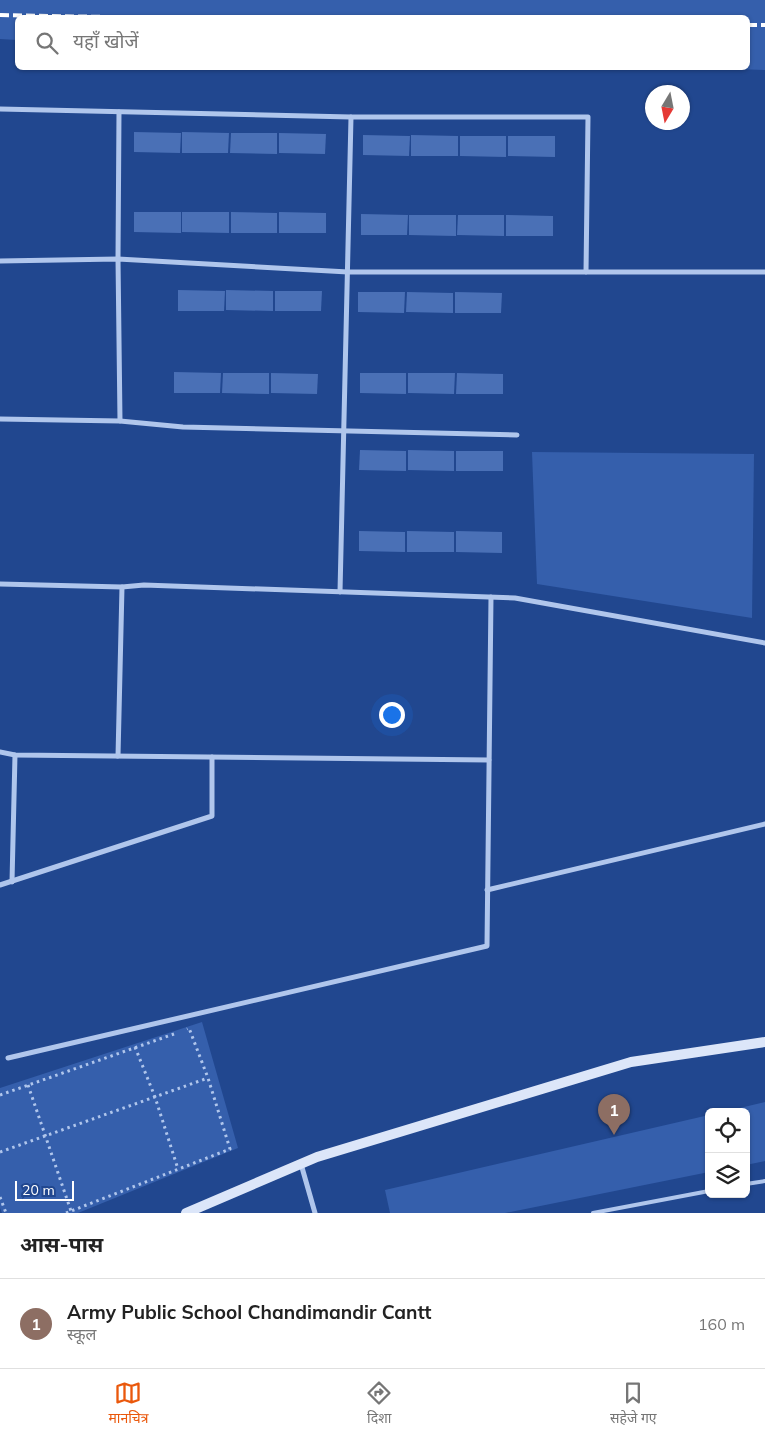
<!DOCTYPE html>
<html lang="hi">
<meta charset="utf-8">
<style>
body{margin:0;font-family:Mulish,"Noto Sans Devanagari",sans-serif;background:#f6f6f6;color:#222}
.controls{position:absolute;right:15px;bottom:15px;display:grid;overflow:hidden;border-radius:8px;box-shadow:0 1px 4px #0004}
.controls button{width:45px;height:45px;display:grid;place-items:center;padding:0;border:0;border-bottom:1px solid #e0e0e0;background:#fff;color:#222;font:25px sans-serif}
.compass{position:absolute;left:645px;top:85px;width:45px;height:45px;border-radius:50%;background:#fff;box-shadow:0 1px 4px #0004;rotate:190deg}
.scale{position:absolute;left:15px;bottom:12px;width:59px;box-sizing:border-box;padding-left:5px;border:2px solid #fff;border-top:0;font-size:14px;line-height:18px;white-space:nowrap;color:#fff;-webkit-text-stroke:4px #21478f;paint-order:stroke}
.you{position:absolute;left:391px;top:714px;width:18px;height:18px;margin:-12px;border:4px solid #fff;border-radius:50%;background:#1a73e8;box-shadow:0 0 0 8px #1a73e833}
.badge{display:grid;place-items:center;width:32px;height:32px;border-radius:50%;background:#ea580c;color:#fff;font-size:16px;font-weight:700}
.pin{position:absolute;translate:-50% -41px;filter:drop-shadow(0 1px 2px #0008)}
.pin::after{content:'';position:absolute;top:26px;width:18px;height:15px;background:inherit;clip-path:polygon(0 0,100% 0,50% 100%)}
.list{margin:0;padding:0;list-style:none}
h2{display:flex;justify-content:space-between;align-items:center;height:65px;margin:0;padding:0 20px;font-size:21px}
h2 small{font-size:16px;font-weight:400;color:#767676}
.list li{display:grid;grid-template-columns:32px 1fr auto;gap:15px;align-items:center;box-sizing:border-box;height:90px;padding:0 20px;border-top:1px solid #e0e0e0}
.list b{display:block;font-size:19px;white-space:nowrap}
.list p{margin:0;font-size:16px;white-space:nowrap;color:#767676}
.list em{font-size:16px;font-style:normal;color:#767676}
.icon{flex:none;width:28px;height:28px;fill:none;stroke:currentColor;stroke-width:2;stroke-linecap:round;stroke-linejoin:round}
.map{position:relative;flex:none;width:765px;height:1213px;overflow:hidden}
.search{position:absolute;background:#fff;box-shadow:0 1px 4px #0004;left:15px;right:15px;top:15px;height:55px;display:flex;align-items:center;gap:12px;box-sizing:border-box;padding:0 18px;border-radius:8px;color:#767676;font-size:19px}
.sheet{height:155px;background:#fff}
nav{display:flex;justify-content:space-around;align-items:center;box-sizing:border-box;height:70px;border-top:1px solid #e0e0e0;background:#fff;font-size:14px;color:#767676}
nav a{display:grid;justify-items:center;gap:2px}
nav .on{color:#ea580c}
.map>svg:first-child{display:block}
.green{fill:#355fac}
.building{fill:#4a70b6}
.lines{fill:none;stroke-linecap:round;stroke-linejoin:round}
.path{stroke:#b0c6ec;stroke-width:3;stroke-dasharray:2.5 4;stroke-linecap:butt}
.lane{stroke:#b0c6ec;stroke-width:4}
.street{stroke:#b0c6ec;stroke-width:5}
.secondary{stroke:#dce6f9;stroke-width:10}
.rail{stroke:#fff;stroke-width:4;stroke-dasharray:9 4;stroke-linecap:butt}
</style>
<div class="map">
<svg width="765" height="1213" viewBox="0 0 765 1213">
<rect width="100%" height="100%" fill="#21478f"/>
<!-- green -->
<g class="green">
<path d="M0,0H765V70L708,68H748V18H18L17,40L0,39Z"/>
<path d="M532,452L754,454L752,618L537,584Z"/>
<path d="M202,1022L238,1148L78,1213H2L0,1208V1088Z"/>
<path d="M765,1102V1161L746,1165V1112H723Z"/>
<path d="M709,1115V1172L505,1213H390L385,1190Z"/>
</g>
<!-- building -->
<g class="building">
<path d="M134,132L181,133L180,153L134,152Z"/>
<path d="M182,132L229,133L228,153H182Z"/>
<path d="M231,133H277V154L230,153Z"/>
<path d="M279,133L326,134L325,154L279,153Z"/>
<path d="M363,135L410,136L409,156L363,155Z"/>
<path d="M411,135L458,136V156H411Z"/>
<path d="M460,136H506V157L460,156Z"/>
<path d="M508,136H555V157L508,156Z"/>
<path d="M134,212H181V233L134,232Z"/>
<path d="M182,212H229V233L182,232Z"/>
<path d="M231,212L277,213V233H231Z"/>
<path d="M279,212L326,213V233H279Z"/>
<path d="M361,214L408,215L407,235H361Z"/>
<path d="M409,215H456V236L409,235Z"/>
<path d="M458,215H504V236L457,235Z"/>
<path d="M506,215L553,216V236H506Z"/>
<path d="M178,290L225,291L224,311H178Z"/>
<path d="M226,290L273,291V311L226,310Z"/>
<path d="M275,291H322L321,311H275Z"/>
<path d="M358,292H405L404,313L358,312Z"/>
<path d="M407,292L453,293V313L406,312Z"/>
<path d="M455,292L502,293L501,313H455Z"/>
<path d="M174,372L221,373L220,393H174Z"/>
<path d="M223,373H269V394L222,393Z"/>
<path d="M271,373L318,374L317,394L271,393Z"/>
<path d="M360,373H406V394L360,393Z"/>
<path d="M408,373H455L454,394L408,393Z"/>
<path d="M457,373L503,374V394H456Z"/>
<path d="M360,450L406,451V471L359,470Z"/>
<path d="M408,450L454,451V471L408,470Z"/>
<rect x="456" y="451" width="47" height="20"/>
<path d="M359,531L405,532V552L359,551Z"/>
<path d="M407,531L454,532V552H407Z"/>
<path d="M456,531L502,532V553L456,552Z"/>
</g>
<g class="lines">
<!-- path -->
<g class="path">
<path d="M135,1047L155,1097L178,1169"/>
<path d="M28,1085L71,1211"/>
<path d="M0,1095L174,1034"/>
<path d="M0,1152L208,1078"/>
<path d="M0,1197L6,1213"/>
<path d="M66,1213L230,1149L208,1078L189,1028L187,1029"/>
</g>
<!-- lane -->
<g class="lane">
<path d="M746,1184L765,1181"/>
<path d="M593,1213L709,1191"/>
</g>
<!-- street -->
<g class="street">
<path d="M0,109L351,117H588L586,272"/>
<path d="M119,112L118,259L120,421"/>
<path d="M0,261L118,259L348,272H765"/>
<path d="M0,419L120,421L183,427L517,435"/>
<path d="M0,584L122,587L144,585L515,598L765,643"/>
<path d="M340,592L351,117"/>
<path d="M0,752L15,755L489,760"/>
<path d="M118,756L122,587"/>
<path d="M12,882L15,755"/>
<path d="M0,885L212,816V757"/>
<path d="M487,890L765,824"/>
<path d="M8,1058L487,946L491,597"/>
<path d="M301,1164L315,1213"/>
</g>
<!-- secondary -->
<path class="secondary" d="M186,1213L317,1157L631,1062L765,1042"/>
<!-- rail -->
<g class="rail">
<path d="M0,15L161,18"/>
<path d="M748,25H765"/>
</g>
</g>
</svg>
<div class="controls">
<button><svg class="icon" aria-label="locate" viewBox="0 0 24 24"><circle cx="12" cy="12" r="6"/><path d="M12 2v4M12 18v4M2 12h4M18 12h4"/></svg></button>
<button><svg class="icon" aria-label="layers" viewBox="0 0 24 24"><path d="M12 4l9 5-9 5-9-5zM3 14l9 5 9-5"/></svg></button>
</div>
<svg class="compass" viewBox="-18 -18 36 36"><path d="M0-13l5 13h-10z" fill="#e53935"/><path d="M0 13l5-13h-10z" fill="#767676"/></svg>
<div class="scale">20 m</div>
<div class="you"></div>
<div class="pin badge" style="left:614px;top:1135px;background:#8d6e63">1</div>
<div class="search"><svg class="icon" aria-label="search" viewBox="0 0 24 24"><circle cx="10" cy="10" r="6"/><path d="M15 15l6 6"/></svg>यहाँ खोजें</div>
</div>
<section class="sheet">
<h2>आस-पास<small></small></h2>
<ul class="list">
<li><span class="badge" style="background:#8d6e63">1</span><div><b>Army Public School Chandimandir Cantt</b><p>स्कूल</p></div><em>160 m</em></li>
</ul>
</section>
<nav>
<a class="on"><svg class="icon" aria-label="map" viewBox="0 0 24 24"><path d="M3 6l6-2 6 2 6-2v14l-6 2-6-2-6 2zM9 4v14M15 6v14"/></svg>मानचित्र</a>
<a><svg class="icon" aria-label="directions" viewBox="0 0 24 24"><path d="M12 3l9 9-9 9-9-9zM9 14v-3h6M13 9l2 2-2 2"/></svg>दिशा</a>
<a><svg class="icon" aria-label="saved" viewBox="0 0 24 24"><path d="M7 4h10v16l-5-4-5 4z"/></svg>सहेजे गए</a>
</nav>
